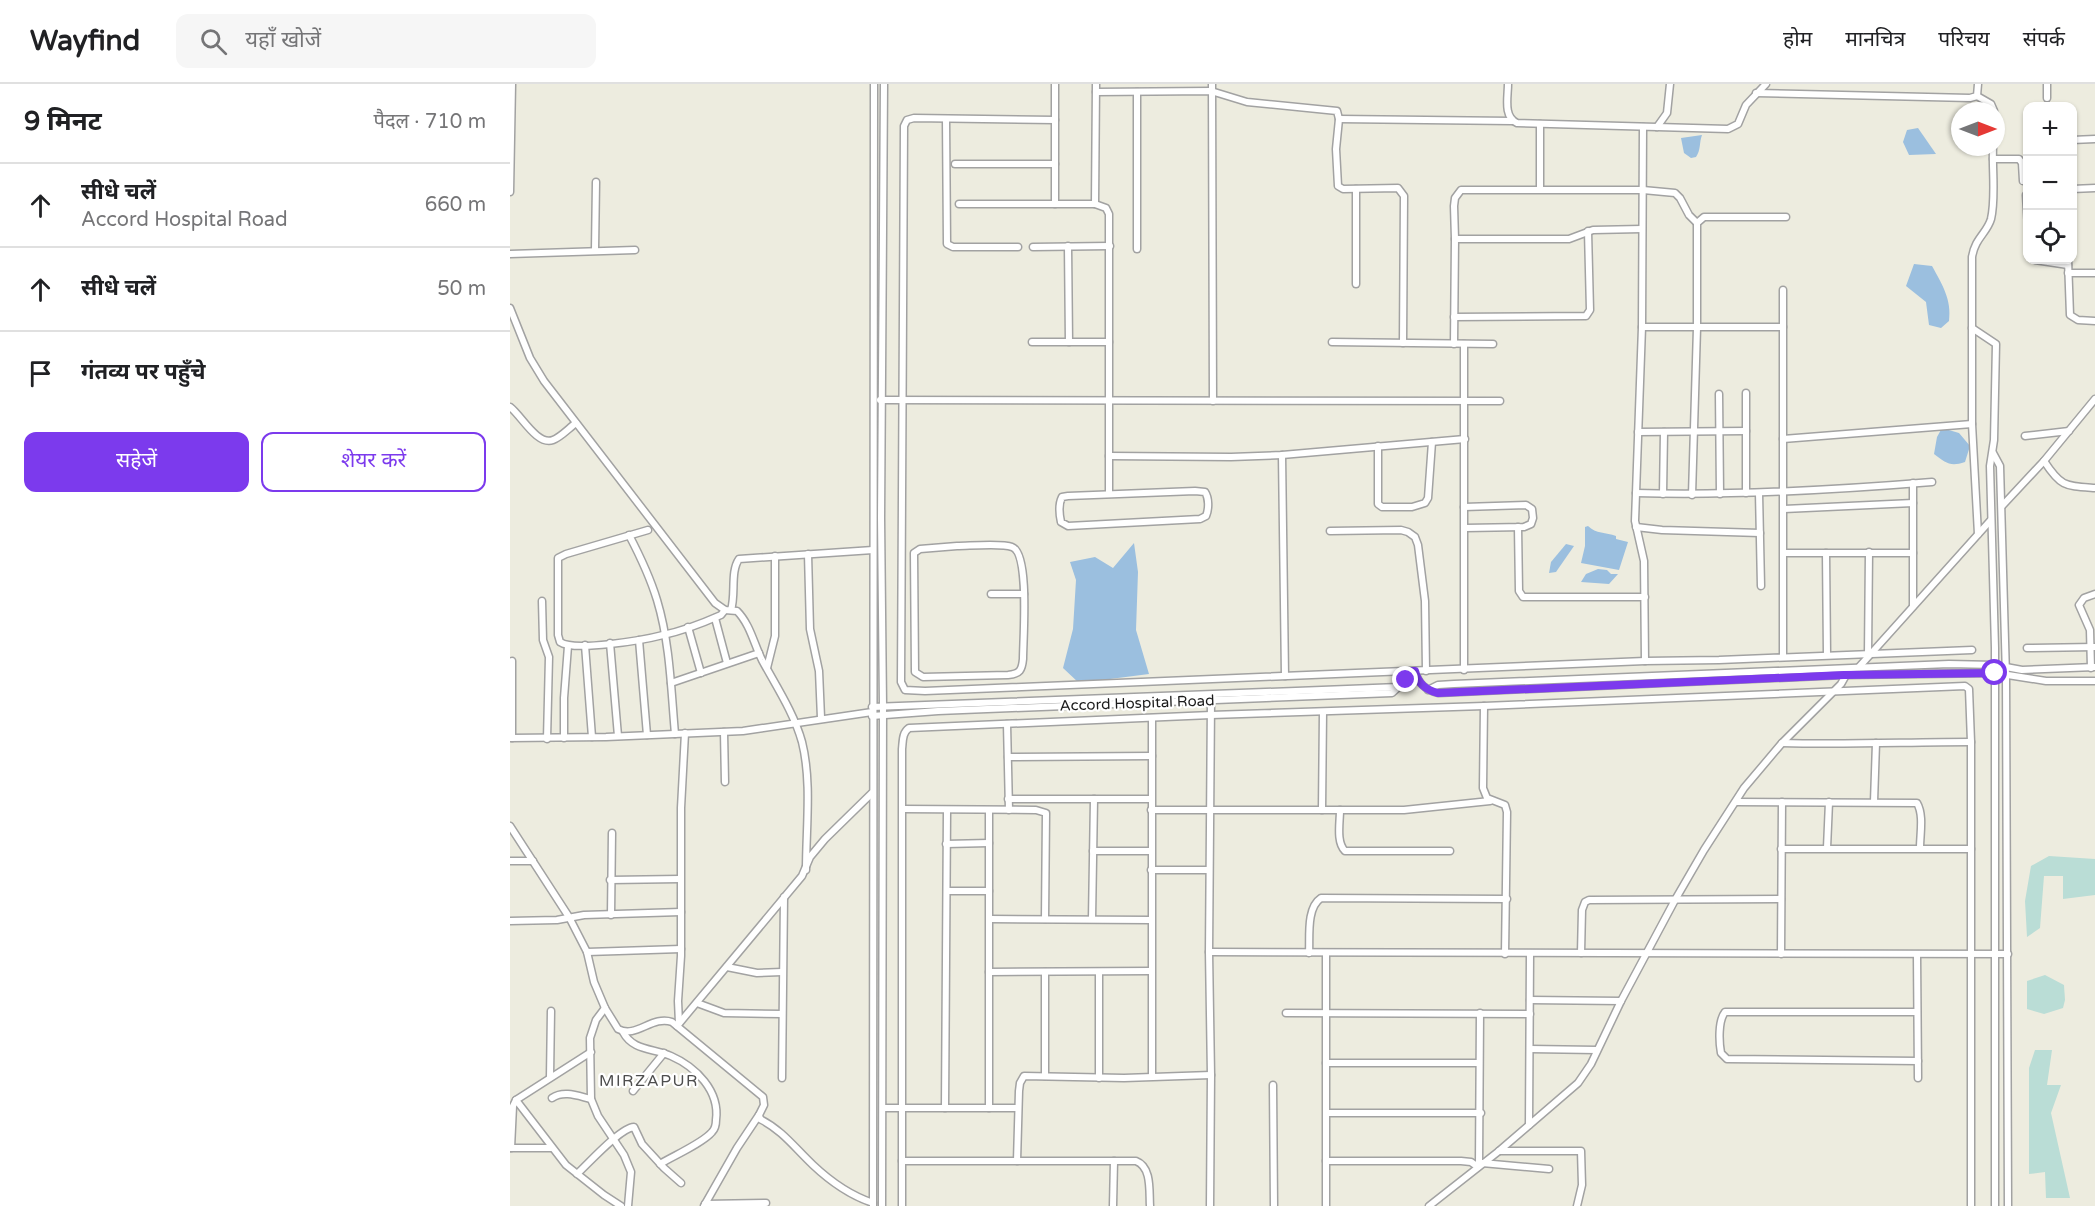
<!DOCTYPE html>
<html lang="hi">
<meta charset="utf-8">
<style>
body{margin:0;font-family:"Varela Round","Noto Sans Devanagari",sans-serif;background:#f6f6f6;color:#202124}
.controls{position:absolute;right:18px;top:18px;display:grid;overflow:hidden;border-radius:12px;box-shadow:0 2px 4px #0004}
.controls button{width:54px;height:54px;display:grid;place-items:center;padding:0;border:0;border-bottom:2px solid #e0e0e0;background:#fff;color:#202124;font:30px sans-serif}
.compass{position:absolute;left:1441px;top:18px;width:54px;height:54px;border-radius:50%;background:#fff;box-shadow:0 2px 4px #0004;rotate:90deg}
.stop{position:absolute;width:18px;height:18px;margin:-14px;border:4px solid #7c3aed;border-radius:50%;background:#fff}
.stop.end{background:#7c3aed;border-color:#fff;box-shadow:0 2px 6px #0008}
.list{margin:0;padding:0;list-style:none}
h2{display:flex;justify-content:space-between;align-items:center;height:78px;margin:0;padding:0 24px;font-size:26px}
h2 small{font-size:20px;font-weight:400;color:#757577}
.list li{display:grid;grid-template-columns:39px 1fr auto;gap:18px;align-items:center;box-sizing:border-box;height:84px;padding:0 24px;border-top:2px solid #e0e0e0}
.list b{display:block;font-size:22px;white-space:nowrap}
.list p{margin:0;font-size:20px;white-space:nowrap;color:#757577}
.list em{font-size:20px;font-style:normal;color:#757577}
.actions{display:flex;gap:12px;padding:18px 24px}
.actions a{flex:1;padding:14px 0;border:2px solid #7c3aed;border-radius:12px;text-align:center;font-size:21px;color:#7c3aed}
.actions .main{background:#7c3aed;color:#fff}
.icon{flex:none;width:33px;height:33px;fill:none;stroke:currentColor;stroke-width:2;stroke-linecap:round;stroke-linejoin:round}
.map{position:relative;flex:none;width:1585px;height:1122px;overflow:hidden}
header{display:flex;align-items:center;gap:36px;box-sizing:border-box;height:84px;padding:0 30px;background:#fff;border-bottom:2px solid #e0e0e0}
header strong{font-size:28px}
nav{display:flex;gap:33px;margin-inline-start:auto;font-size:21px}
.search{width:420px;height:54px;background:#f6f6f6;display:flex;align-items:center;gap:15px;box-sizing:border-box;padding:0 21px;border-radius:12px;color:#757577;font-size:22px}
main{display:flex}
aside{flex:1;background:#fff}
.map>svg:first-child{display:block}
.wetland{fill:#baddd6}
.water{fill:#9bbfdf}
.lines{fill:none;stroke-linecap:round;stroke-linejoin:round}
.minor-casing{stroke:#a2a2a2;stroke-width:9}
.minor{stroke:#fff;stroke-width:6}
.route{stroke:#7c3aed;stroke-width:8}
.labels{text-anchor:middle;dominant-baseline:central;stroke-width:4.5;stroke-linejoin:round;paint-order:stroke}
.street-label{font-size:15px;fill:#1b1b1b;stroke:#fff}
.neighbourhood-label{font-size:16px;letter-spacing:1.5px;fill:#4e4e4e;stroke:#fff}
</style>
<header>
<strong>Wayfind</strong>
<div class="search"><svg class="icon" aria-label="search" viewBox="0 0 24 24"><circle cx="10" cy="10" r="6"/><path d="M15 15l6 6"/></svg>यहाँ खोजें</div>
<nav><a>होम</a><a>मानचित्र</a><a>परिचय</a><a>संपर्क</a></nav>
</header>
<main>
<aside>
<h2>9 मिनट<small>पैदल · 710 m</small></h2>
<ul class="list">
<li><svg class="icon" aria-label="ahead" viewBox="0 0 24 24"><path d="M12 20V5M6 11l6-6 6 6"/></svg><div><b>सीधे चलें</b><p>Accord Hospital Road</p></div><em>660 m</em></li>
<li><svg class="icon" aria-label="ahead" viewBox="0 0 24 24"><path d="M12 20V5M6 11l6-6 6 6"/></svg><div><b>सीधे चलें</b></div><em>50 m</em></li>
<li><svg class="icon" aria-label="arrive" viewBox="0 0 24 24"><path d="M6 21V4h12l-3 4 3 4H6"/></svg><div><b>गंतव्य पर पहुँचे</b></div></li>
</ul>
<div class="actions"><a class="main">सहेजें</a><a>शेयर करें</a></div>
</aside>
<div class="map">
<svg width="1585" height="1122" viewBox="0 0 1585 1122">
<rect width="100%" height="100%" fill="#edecdf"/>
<!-- wetland -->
<g class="wetland">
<path d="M1539,772L1585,775V811L1553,815V792H1534L1530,844L1517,853L1515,817L1521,782Z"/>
<path d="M1535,891L1554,901L1555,916L1553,924L1534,930L1517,925V897Z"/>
<path d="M1525,966H1542L1537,1001H1551L1541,1029L1560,1114H1536L1535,1088L1519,1090V984Z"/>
</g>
<!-- water -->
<g class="water">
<path d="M1408,44L1426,70L1399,71L1393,58L1397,46Z"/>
<path d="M1192,51C1189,59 1191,66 1186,73L1181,74L1174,69L1171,54Z"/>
<path d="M1404,180L1422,182C1432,200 1442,216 1439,237L1431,244L1419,241L1416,218L1396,202Z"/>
<path d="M1432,344L1449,349L1460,362L1455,378C1440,383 1436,379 1424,370L1427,353Z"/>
<path d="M1078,442C1086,450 1096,448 1106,452V455L1118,458L1109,486L1071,479L1075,462V443Z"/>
<path d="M624,459L628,488L626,546L639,590L569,599L553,584L563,545L566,496L560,478L585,473L603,484Z"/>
<path d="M1056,460L1064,462L1046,488L1039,489L1041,478Z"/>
<path d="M1088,485L1097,486L1101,490H1108L1099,500L1071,498L1076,490Z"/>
</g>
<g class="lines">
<!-- minor casing -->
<g class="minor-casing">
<g id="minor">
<path d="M702,0L703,317"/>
<path d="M998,0C998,13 993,33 1007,39L1218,45L1228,40L1236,21L1256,0"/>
<path d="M1537,0V14"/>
<path d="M586,8L701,7L737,18L827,27L829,35L826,65L828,102L833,105L888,104L894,112L893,259"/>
<path d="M1246,9L1460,14L1467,12L1468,0"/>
<path d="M1467,12L1481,20L1484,27"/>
<path d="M436,35L437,160L443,163H508"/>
<path d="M829,35L1002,37"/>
<path d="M545,36L404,34L397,36L394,42L391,598L395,606L415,607L1135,577L1209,576L1462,566"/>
<path d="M1133,43L1132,243L1125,437L1134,477L1135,577"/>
<path d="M1147,43L1157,29L1160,0"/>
<path d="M1562,56L1585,55"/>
<path d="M1483,75H1509L1512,79L1513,97"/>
<path d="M445,80H545"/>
<path d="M1030,105V40"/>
<path d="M1562,105L1585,104"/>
<path d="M0,108L2,0"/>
<path d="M1516,111L1518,144"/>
<path d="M449,120H585L596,124L599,130V409"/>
<path d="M545,120V0"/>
<path d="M585,120L586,0"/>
<path d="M945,155H1059L1083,146L1132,145"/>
<path d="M558,162L559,258"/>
<path d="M523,163L600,162"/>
<path d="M627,165V8"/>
<path d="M85,166L86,98"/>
<path d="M0,170L125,166"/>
<path d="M1525,176L1558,181"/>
<path d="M1558,176L1560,231L1568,236L1585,237"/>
<path d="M1558,189H1585"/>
<path d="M846,200V105"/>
<path d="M0,224L20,274L34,297L205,519L215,526L227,527C240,540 244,560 252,576C266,602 284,629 292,658C302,698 296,744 296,786"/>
<path d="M944,233L1076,232L1080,226L1078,147"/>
<path d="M1132,243H1273"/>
<path d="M1462,244L1486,260L1484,356L1480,382L1485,564V1122"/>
<path d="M522,258H599"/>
<path d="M822,258L983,260"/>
<path d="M944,260L945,155L944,122L945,114L951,106H1133L1165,109L1170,114L1179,131L1187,139"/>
<path d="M954,260V586"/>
<path d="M1236,309V409"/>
<path d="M1209,310L1210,410"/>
<path d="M370,316L990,317"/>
<path d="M0,323C11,331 27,362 43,356C51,353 59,344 66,339"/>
<path d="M1128,348L1236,347"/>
<path d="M1515,352L1559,347"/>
<path d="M1273,355L1462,340"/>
<path d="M868,362V420L872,423H902L915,419L918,414L922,358"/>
<path d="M1483,369L1490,382L1496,592L1498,1122"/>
<path d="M772,371L775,592"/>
<path d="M599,372L721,373L772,371L955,355"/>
<path d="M1534,377C1551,403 1555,402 1585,404"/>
<path d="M685,407L695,408C699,414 699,425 696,432L690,435L558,442L551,438C549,429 548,421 552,413L558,412Z"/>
<path d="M1126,409C1225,412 1324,406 1422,398"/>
<path d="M1249,409L1251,502"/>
<path d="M1153,410L1154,348"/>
<path d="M1182,411L1187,244V139L1194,133H1276"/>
<path d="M1492,422L1534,377L1585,315"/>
<path d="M954,423L1016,421L1022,425L1023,434L1021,440L1014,443L955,444"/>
<path d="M1274,425L1403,419"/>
<path d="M1008,443L1009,507L1013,513H1135"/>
<path d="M1126,443L1152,446L1250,449"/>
<path d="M138,446L56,470L48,474V551L50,558C64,568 134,556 153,551C172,547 193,539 211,531L215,526"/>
<path d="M820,447L891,446L898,448L905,453L908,461L915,517L916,587"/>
<path d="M1468,450L1462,340V173C1465,154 1477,149 1481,135C1486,114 1482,85 1483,63"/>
<path d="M119,451C130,472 140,493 147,516C160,559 161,605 165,650"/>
<path d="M447,462C459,462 492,459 502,463C520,469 513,555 513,575C512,586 510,590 498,591L413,593L405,588L404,469L410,465Z"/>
<path d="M1274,469H1403"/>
<path d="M1316,469L1317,571"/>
<path d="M298,470L300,545L309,587L311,634"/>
<path d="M481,510H514"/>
<path d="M32,517L33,556L39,573L37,655"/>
<path d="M1403,522V399"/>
<path d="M221,526C226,510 220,488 229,475L363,466"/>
<path d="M205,534L217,579"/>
<path d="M178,543L191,589"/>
<path d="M129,556L137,651"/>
<path d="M100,559L108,652"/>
<path d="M75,561L82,653"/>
<path d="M1517,564L1585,563"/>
<path d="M1358,570L1359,468"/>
<path d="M1273,573V206"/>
<path d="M1349,583L1480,437"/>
<path d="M257,584L265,552V472"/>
<path d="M1581,584L1580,546L1569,521L1574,514L1585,510"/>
<path d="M905,587C908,600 916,606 928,609L1334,591L1485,589L1536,597H1585"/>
<path d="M161,599L249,569"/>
<path d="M918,606L928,601L944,600L1439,580L1485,581L1512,586L1585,583"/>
<path d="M974,622L973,704L977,714L995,721L997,728L995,870"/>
<path d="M362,623L889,603"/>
<path d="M362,632L428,627L882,609L896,596L899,587"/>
<path d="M642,634V992"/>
<path d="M497,640L499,726"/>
<path d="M214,648L215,698"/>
<path d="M0,654L96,653L233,647L362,628"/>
<path d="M2,654V577"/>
<path d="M54,654V614L58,562"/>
<path d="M1272,659C1335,661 1398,658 1461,658"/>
<path d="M498,673L642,672"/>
<path d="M498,715H641"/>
<path d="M1226,718L1407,719C1414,731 1410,750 1410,764"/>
<path d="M1364,718L1366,659"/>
<path d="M393,725L526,726L536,729L535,835"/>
<path d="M641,726H894L980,717"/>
<path d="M812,726L813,628"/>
<path d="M830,726C830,739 826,758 835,767H940"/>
<path d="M0,742L59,833L77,868L84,898L95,924L108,945C126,955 142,931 162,938L253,1013L254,1021L249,1031L250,1035C272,1046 285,1064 303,1081C321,1098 339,1111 363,1119"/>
<path d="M436,760L479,759"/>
<path d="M1317,764L1319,718"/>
<path d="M1271,765H1461"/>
<path d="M583,767H641"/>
<path d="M0,777H23"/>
<path d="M641,786H699"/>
<path d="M100,796L170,795"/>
<path d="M437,807H479"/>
<path d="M101,831L102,749"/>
<path d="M480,835L641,836"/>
<path d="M582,835L584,715"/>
<path d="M0,837L47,836L74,831L171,828"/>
<path d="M77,868L171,865"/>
<path d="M699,868L1498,870"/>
<path d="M799,869C800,853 796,824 811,814L997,815"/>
<path d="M1071,869L1072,826L1075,818L1079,816L1271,815"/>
<path d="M1271,870L1272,718"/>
<path d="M1407,871L1408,994"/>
<path d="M217,883L247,889L272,888"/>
<path d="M479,888L641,887"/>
<path d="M535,888V992"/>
<path d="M589,888V994"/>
<path d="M1020,916L1111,917"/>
<path d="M187,919L214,929L272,930"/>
<path d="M95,924L86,936L80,954L81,1015L88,1032L114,1071L121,1088L118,1122"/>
<path d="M1407,928H1215C1208,937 1209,958 1211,969L1217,975L1408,977"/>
<path d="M776,929L1020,930"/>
<path d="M169,939L168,917L171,872V724L175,649"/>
<path d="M167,942L292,792L300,773L315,755L362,709"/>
<path d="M113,948C123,967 143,964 161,972C186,983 210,1007 206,1036C206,1040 205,1045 202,1048C193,1059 163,1072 150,1080"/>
<path d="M1020,965L1087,966"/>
<path d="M816,979H969"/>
<path d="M40,993L41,927"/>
<path d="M272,994L274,813"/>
<path d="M763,1001L764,1122"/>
<path d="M123,1007L154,969"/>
<path d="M42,1014C54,1006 68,1012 81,1015"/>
<path d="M6,1016L56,1081L94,1111L111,1122"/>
<path d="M373,1024H508"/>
<path d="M435,1024L437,727"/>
<path d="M479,1024V727"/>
<path d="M817,1029H971"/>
<path d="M1019,1041L1020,870"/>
<path d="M0,1064H42"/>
<path d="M1,1064L3,1022L6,1016L81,968"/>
<path d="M989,1067H1071L1072,1101L1067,1122"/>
<path d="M392,1077H626C642,1083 639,1107 640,1122"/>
<path d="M507,1077L509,1007L510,999L514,992L614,994L701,991"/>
<path d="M816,1077H951L961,1078L968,1083"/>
<path d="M972,1079L1039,1085"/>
<path d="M969,1081L970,929"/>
<path d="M67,1090C79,1079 110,1044 124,1043L132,1060L154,1084L171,1099"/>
<path d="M195,1120L256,1119"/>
<path d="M194,1122L227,1064L249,1031"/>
<path d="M363,1122L364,0"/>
<path d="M372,1122L373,622L371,434L374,0"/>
<path d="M392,1122V665C393,657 392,649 399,644L701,631L974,622L1455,602L1459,605L1461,658V1122"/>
<path d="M603,1122L604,1077"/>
<path d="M700,1122L701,991L699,868L701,617"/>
<path d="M816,1122V869"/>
<path d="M919,1122L989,1067L1068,999L1081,980L1111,917L1165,816L1194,766L1234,704L1272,659L1331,600L1336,591"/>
</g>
</g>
<!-- minor -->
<use href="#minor" class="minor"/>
</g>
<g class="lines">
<!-- route -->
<path class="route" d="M896,596L899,587H905C908,600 916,606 928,609L1334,591L1485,589"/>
</g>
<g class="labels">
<!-- street labels -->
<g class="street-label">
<text transform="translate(627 619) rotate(-2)">Accord Hospital Road</text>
</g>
<!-- neighbourhood labels -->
<g class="neighbourhood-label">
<text x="139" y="997">MIRZAPUR</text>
</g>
</g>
</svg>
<div class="controls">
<button>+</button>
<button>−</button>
<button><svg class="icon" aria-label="locate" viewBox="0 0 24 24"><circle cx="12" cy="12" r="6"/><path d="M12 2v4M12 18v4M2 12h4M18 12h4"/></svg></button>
</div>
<svg class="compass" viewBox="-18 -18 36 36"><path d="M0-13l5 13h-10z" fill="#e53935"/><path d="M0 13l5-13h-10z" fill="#757577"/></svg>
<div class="stop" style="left:1485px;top:589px"></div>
<div class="stop end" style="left:896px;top:596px"></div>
</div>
</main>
